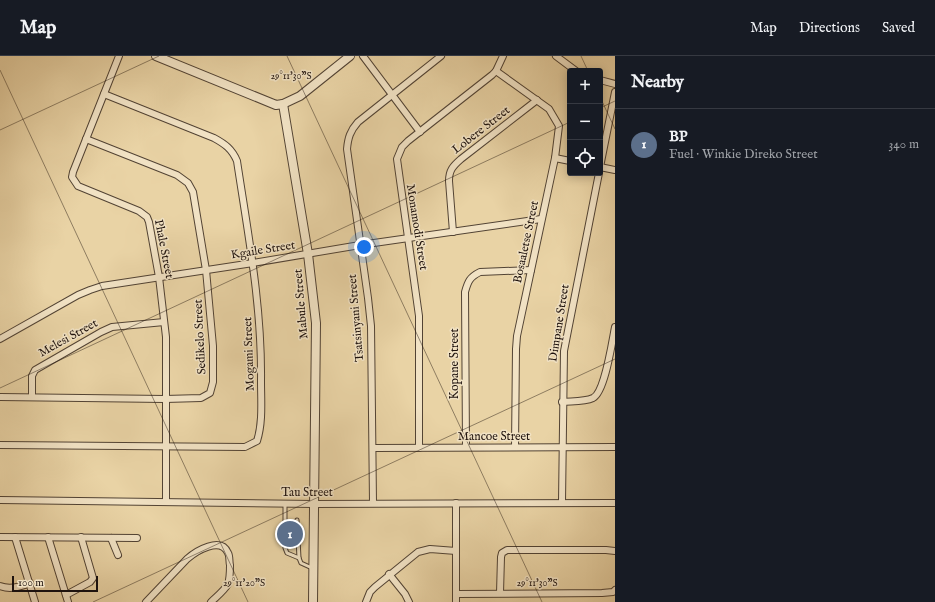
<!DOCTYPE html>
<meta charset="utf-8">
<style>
body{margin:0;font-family:"IM FELL English",serif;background:#242831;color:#f1f3f6}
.controls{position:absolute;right:12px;top:12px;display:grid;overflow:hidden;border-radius:4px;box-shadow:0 2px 10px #0003}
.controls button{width:36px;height:36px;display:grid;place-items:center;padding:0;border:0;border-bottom:1px solid #363941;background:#171b24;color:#f1f3f6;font:20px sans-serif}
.scale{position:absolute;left:12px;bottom:10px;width:86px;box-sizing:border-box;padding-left:4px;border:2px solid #1f130e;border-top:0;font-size:11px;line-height:14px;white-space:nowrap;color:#1f130e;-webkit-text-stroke:3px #f1e2c4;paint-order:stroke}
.you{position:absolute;left:364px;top:191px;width:14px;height:14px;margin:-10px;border:3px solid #fff;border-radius:50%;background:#1a73e8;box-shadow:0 0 0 6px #1a73e833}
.badge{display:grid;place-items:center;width:26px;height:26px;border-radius:50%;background:#c59692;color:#fff;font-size:13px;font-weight:700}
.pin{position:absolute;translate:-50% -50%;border:2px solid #fff;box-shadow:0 1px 4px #0006}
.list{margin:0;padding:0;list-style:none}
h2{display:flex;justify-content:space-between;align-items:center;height:52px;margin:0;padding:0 16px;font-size:17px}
h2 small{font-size:13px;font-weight:400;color:#9ea1a6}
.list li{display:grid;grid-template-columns:26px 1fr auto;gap:12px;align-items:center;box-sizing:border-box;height:72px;padding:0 16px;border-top:1px solid #363941}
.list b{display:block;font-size:15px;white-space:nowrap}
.list p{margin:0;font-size:13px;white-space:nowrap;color:#9ea1a6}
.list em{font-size:13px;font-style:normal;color:#9ea1a6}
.icon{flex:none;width:22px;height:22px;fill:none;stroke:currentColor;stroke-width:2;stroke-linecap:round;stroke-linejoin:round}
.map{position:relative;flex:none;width:615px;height:546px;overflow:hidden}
header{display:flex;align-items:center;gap:24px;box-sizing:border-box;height:56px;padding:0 20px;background:#171b24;border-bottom:1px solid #363941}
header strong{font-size:19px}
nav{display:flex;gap:22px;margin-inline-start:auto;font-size:14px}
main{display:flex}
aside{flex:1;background:#171b24}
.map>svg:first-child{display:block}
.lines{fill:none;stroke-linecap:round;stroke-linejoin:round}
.service-casing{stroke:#524334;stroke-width:5}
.minor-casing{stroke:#524334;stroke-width:8}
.tertiary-casing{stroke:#524334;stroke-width:10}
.service{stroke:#f1e2c4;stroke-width:3}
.minor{stroke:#f1e2c4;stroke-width:6}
.tertiary{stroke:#f1e2c4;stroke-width:8}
.ticks{fill:none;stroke:#1f130e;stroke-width:1;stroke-opacity:0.45}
.labels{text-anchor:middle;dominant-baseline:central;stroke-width:3;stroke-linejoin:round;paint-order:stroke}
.street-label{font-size:12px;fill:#1f130e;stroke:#f1e2c4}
.ticks-label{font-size:10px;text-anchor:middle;fill:#1f130e;stroke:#f1e2c4;stroke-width:3;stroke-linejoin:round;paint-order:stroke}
</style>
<header>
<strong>Map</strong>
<nav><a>Map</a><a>Directions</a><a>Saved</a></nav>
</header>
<main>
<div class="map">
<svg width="615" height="546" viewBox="0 0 615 546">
<rect width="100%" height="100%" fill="#e9d3a5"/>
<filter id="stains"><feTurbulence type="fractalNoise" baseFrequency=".005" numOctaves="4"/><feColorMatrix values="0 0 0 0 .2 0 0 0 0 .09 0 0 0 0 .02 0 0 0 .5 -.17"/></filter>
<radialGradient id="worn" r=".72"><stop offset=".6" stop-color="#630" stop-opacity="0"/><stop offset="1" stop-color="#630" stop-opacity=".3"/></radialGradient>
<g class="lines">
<!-- service casing -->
<g class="service-casing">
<g id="service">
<path d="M285,448V492L287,497L299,502"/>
<path d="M297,464L299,502L301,507L312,512"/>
</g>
</g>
<!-- minor casing -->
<g class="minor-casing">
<g id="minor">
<path d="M119,0L73,116L72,121L78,130L139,155L147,161L149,166L159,221L166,281V446"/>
<path d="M363,0L420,76"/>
<path d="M556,0L576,15"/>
<path d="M496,15L549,53L559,70L555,102L517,280L516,293L515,391"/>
<path d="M600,24L615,28"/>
<path d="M555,102L570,105"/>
<path d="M600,111L615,36"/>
<path d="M600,111L615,114"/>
<path d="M453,176L449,125C449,114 453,110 461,103L537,44"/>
<path d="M0,283L78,239L90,234L102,230L253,207L360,189L541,163"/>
<path d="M0,341L165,343L201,342L210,337L213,326V290L206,214L193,136L188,127L177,119L86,83"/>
<path d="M32,341V320L35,314L101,276L112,271L164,266"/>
<path d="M562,346C572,345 584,346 593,342C605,336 612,286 615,271"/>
<path d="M0,389L245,391L257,385C263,366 261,345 261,325C262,250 248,178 237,105C232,93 225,88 214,82L104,38"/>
<path d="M466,391L465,236C468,225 470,221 480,216L531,214"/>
<path d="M373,392L615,391"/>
<path d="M419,392V260L397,103L402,91L408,85L492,19L496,15L503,0"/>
<path d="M0,444L314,448L615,447"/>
<path d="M562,446L564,295L599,117"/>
<path d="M373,447L371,270L368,242L347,93C348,82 350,75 358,66L441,0"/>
<path d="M0,481L137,482"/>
<path d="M15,481L35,546"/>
<path d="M48,481L68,546"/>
<path d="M111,482L118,499"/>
<path d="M389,518L405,538L409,546"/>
<path d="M0,530C10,534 20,531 30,527"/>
<path d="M500,537L501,501L502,497L507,494H606L615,495"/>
<path d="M456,538L602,537L613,536L615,534"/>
<path d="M66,539L90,526L93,522L81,481"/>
<path d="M146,546L187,503C196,495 221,480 228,497C230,500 229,506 230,509C230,516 230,522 228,528C224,535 216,541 211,546"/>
<path d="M366,546L370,536L375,531L418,496L430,493L456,495"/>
<path d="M456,546V447"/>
</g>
</g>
<!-- tertiary casing -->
<g class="tertiary-casing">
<g id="tertiary">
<path d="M156,0L276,49L283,48L300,40L350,0"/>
<path d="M283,48L308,198L316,267L313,546"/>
</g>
</g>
<!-- service -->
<use href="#service" class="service"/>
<!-- minor -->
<use href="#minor" class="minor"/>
<!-- tertiary -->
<use href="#tertiary" class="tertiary"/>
</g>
<!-- ticks -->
<path class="ticks" d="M287,0L542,546M581,0L588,15M0,14L248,546M600,41L615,73M600,52L615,45M0,74L159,0M0,332L570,66M93,546L615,303"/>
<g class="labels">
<!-- street labels -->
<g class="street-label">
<text transform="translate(481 74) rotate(-38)">Lobere Street</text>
<text transform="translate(417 171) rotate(81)">Monamodi Street</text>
<text transform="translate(526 186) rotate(-78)">Bosaaletse Street</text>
<text transform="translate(164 193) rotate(79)">Phale Street</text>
<text transform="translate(263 194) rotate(-9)">Kgaile Street</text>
<text transform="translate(301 248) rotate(-95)">Mabule Street</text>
<text transform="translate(356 262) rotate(-95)">Tsatsinyani Street</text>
<text transform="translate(559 267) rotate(-81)">Dimpane Street</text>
<text transform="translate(200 281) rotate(-93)">Sedikelo Street</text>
<text transform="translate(68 282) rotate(-29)">Melesi Street</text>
<text transform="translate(249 298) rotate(-92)">Mogami Street</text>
<text transform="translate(454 308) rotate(-90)">Kopane Street</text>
<text x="494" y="380">Mancoe Street</text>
<text x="307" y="436">Tau Street</text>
</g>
</g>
<g class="ticks-label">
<text x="291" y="23">29°11'30"S</text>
<text x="244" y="530">29°11'20"S</text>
<text x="537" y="530">29°11'30"S</text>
</g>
<rect width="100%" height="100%" filter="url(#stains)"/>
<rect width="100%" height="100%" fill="url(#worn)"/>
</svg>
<div class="controls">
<button>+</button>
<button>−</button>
<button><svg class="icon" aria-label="locate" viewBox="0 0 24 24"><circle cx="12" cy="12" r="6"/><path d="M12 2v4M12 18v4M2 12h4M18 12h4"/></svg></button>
</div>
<div class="scale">100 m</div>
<div class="you"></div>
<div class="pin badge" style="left:290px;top:478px;background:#5c6f8a">1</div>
</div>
<aside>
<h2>Nearby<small></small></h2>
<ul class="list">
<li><span class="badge" style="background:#5c6f8a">1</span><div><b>BP</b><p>Fuel · Winkie Direko Street</p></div><em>340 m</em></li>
</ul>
</aside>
</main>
